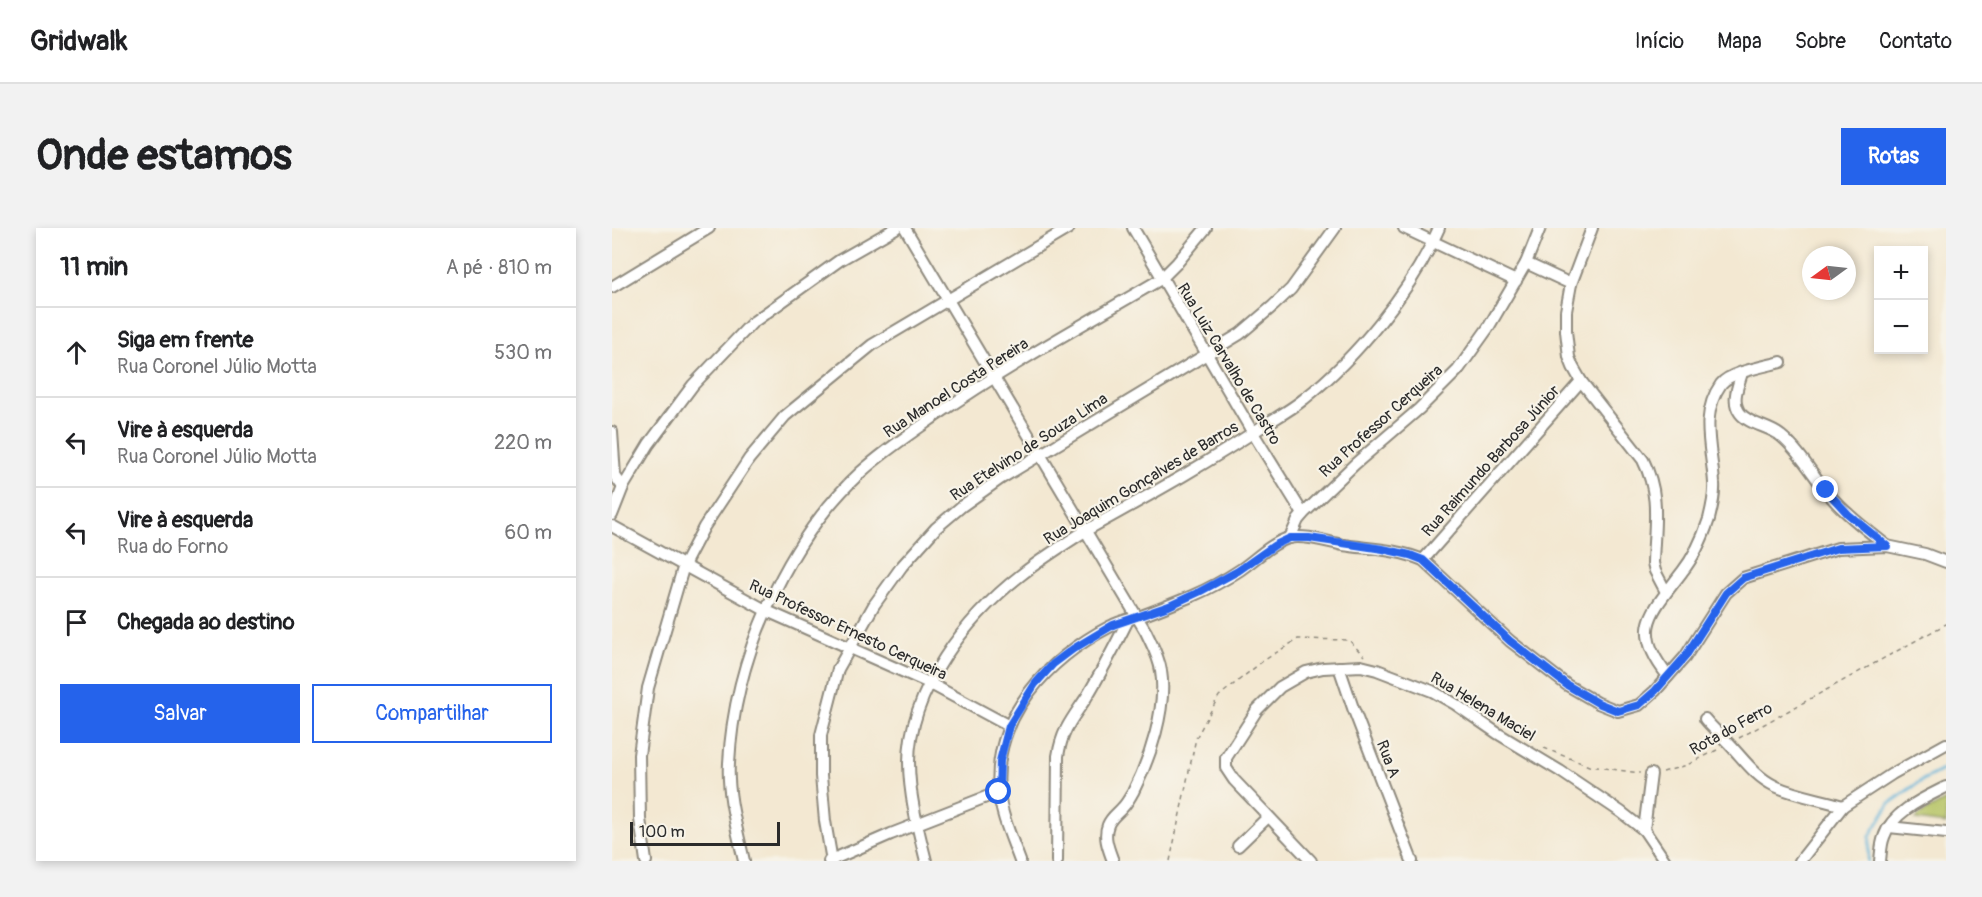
<!DOCTYPE html>
<html lang="pt">
<meta charset="utf-8">
<style>
body{margin:0;font-family:Pangolin,sans-serif;background:#f2f2f2;color:#202124}
.controls{position:absolute;right:18px;top:18px;display:grid;overflow:hidden;border-radius:0px;box-shadow:0 3px 9px #0003}
.controls button{width:54px;height:54px;display:grid;place-items:center;padding:0;border:0;border-bottom:2px solid #e0e0e0;background:#fff;color:#202124;font:30px sans-serif}
.compass{position:absolute;left:1190px;top:18px;width:54px;height:54px;border-radius:50%;background:#fff;box-shadow:0 3px 9px #0003;rotate:255deg}
.scale{position:absolute;left:18px;bottom:15px;width:150px;box-sizing:border-box;padding-left:6px;border:3px solid #2b2b2b;border-top:0;font-size:16px;line-height:21px;white-space:nowrap;color:#2b2b2b;-webkit-text-stroke:4px #f7f3e8;paint-order:stroke}
.stop{position:absolute;width:18px;height:18px;margin:-14px;border:4px solid #2563eb;border-radius:50%;background:#fff}
.stop.end{background:#2563eb;border-color:#fff;box-shadow:0 2px 6px #0008}
.list{margin:0;padding:0;list-style:none}
h2{display:flex;justify-content:space-between;align-items:center;height:78px;margin:0;padding:0 24px;font-size:26px}
h2 small{font-size:20px;font-weight:400;color:#757577}
.list li{display:grid;grid-template-columns:39px 1fr auto;gap:18px;align-items:center;box-sizing:border-box;height:90px;padding:0 24px;border-top:2px solid #e0e0e0}
.list b{display:block;font-size:22px;white-space:nowrap}
.list p{margin:0;font-size:20px;white-space:nowrap;color:#757577}
.list em{font-size:20px;font-style:normal;color:#757577}
.actions{display:flex;gap:12px;padding:18px 24px}
.actions a{flex:1;padding:14px 0;border:2px solid #2563eb;border-radius:0px;text-align:center;font-size:21px;color:#2563eb}
.actions .main{background:#2563eb;color:#fff}
.icon{flex:none;width:33px;height:33px;fill:none;stroke:currentColor;stroke-width:2;stroke-linecap:round;stroke-linejoin:round}
.map{position:relative;flex:none;width:1334px;height:633px;overflow:hidden;border-radius:0px}
header{display:flex;align-items:center;gap:36px;box-sizing:border-box;height:84px;padding:0 30px;background:#fff;border-bottom:2px solid #e0e0e0}
header strong{font-size:28px}
nav{display:flex;gap:33px;margin-inline-start:auto;font-size:21px}
.intro{display:flex;align-items:center;justify-content:space-between;box-sizing:border-box;height:144px;padding:0 36px}
h1{margin:0;font-size:42px}
.button{padding:15px 27px;border-radius:0px;background:#2563eb;color:#fff;font-size:21px;font-weight:700}
main{display:flex;gap:36px;padding:0 36px}
aside{flex:1;background:#fff;border-radius:0px;box-shadow:0 3px 9px #0003}
.map>svg:first-child{display:block}
.green{fill:#b7c567;stroke:#717849;stroke-width:1.5}
.lines{fill:none;stroke-linecap:round;stroke-linejoin:round}
.stream{stroke:#5cb1d8;stroke-width:3}
.minor-casing{stroke:#8f8a7e;stroke-width:14}
.path{stroke:#8f8a7e;stroke-width:1.5;stroke-dasharray:4.5 4.5;stroke-linecap:butt}
.minor{stroke:#fff;stroke-width:10}
.route{stroke:#2563eb;stroke-width:8}
.labels{text-anchor:middle;dominant-baseline:central;stroke-width:4.5;stroke-linejoin:round;paint-order:stroke}
.street-label{font-size:16px;fill:#2b2b2b;stroke:#f7f3e8}
</style>
<header>
<strong>Gridwalk</strong>
<nav><a>Início</a><a>Mapa</a><a>Sobre</a><a>Contato</a></nav>
</header>
<div class="intro"><h1>Onde estamos</h1><a class="button">Rotas</a></div>
<main>
<aside>
<h2>11 min<small>A pé · 810 m</small></h2>
<ul class="list">
<li><svg class="icon" aria-label="ahead" viewBox="0 0 24 24"><path d="M12 20V5M6 11l6-6 6 6"/></svg><div><b>Siga em frente</b><p>Rua Coronel Júlio Motta</p></div><em>530 m</em></li>
<li><svg class="icon" aria-label="left" viewBox="0 0 24 24"><path d="M17 20v-9H6M10 6l-5 5 5 5"/></svg><div><b>Vire à esquerda</b><p>Rua Coronel Júlio Motta</p></div><em>220 m</em></li>
<li><svg class="icon" aria-label="left" viewBox="0 0 24 24"><path d="M17 20v-9H6M10 6l-5 5 5 5"/></svg><div><b>Vire à esquerda</b><p>Rua do Forno</p></div><em>60 m</em></li>
<li><svg class="icon" aria-label="arrive" viewBox="0 0 24 24"><path d="M6 21V4h12l-3 4 3 4H6"/></svg><div><b>Chegada ao destino</b></div></li>
</ul>
<div class="actions"><a class="main">Salvar</a><a>Compartilhar</a></div>
</aside>
<div class="map">
<svg width="1334" height="633" viewBox="0 0 1334 633">
<rect width="100%" height="100%" fill="#f7f3e8"/>
<filter id="ink" filterUnits="userSpaceOnUse"><feTurbulence type="fractalNoise" baseFrequency=".0167" numOctaves="2"/><feDisplacementMap in="SourceGraphic" scale="12" xChannelSelector="R" yChannelSelector="G"/><feConvolveMatrix kernelMatrix="1 2 1 2 8 2 1 2 1" color-interpolation-filters="sRGB"/></filter>
<filter id="wash" filterUnits="userSpaceOnUse"><feTurbulence type="fractalNoise" baseFrequency=".008" numOctaves="4" result="noise"/><feDisplacementMap in="SourceGraphic" scale="24" xChannelSelector="R" yChannelSelector="G"/><feGaussianBlur stdDeviation="1.35" result="paint"/><feColorMatrix in="noise" values="0 0 0 0 0 0 0 0 0 0 0 0 0 0 0 0 0 1.4 0 .05"/><feComposite in="paint" operator="in"/></filter>
<g filter="url(#wash)">
<rect width="100%" height="100%" fill="#f3e8d2"/>
<!-- green -->
<path class="green" d="M1332,573H1334V596L1303,592L1307,587Z"/>
<g class="lines">
<!-- stream -->
<path class="stream" d="M1256,633L1258,608L1278,575L1309,553L1334,540"/>
</g>
</g>
<g filter="url(#ink)">
<g class="lines">
<!-- minor casing -->
<g class="minor-casing">
<g id="minor">
<path d="M293,0L534,404C540,417 547,429 549,443C555,480 538,531 521,564C518,569 515,575 511,579C506,585 499,589 496,597C491,609 497,622 501,633"/>
<path d="M521,0L641,205L691,286"/>
<path d="M792,0L904,53"/>
<path d="M914,35L959,56L954,83V103L957,129L961,139L969,153L1031,232C1049,268 1042,297 1041,335L1043,343L1054,364"/>
<path d="M959,56L980,0"/>
<path d="M0,59L97,0"/>
<path d="M1130,145C1126,158 1119,173 1128,185C1137,197 1158,198 1169,208C1190,225 1203,252 1222,272C1238,290 1257,303 1275,318"/>
<path d="M0,204L3,248L11,259"/>
<path d="M0,287L11,259L37,216L81,157L140,95L228,32L284,0"/>
<path d="M0,298L155,383L317,455L397,498"/>
<path d="M678,310L686,292L691,286L743,236L807,181L846,142L876,100L914,35L928,0"/>
<path d="M811,332L969,153"/>
<path d="M727,439L741,480L800,633"/>
<path d="M1056,448C1018,401 1040,384 1070,344C1082,329 1091,309 1097,291C1100,279 1103,267 1102,255C1100,221 1087,187 1109,156C1118,144 1154,138 1169,134"/>
<path d="M1093,491C1101,501 1110,508 1119,518C1133,533 1144,549 1163,558C1185,568 1209,571 1231,578"/>
<path d="M1277,599L1334,605"/>
<path d="M1032,602L1039,546"/>
<path d="M626,618L656,589"/>
<path d="M34,633L28,591L27,527L36,460L72,337L92,299L137,231L173,188L260,117L457,0"/>
<path d="M132,633C125,601 115,567 117,535C122,432 173,314 249,244C272,223 299,205 325,187C397,137 474,95 549,51L565,35L594,0"/>
<path d="M217,633L279,606L387,564"/>
<path d="M220,633L213,593L209,548V507L226,441L262,377L290,338L324,300L350,278L388,251L628,106L661,78L679,61L723,0"/>
<path d="M314,633C306,601 297,567 297,534C297,462 355,389 409,347C429,331 451,317 473,303C534,269 596,235 654,196C667,188 680,181 692,171C744,130 801,61 827,0"/>
<path d="M408,633C400,611 389,587 387,564C380,488 437,430 499,398C508,393 519,391 529,388C546,382 563,375 580,368C596,361 613,352 628,342C643,332 659,315 677,310C691,306 716,314 731,317C758,321 785,321 811,332L898,413L955,457L986,475L1006,483L1027,477L1043,463L1073,429L1114,365L1131,350L1226,320L1275,318L1313,326L1334,334"/>
<path d="M445,633L446,528C450,502 460,491 474,470C489,445 503,418 516,392"/>
<path d="M699,633L622,552L614,540V530L645,482L668,459L694,444L711,440L749,438L765,442L820,463L843,476L885,505L948,543L1009,584L1032,602L1053,633"/>
<path d="M1188,633L1231,578L1280,546L1334,516"/>
<path d="M1268,633C1269,625 1269,616 1272,609C1280,584 1312,570 1334,559"/>
</g>
</g>
<!-- path -->
<g class="path">
<path d="M1127,510L1334,396"/>
<path d="M932,520L977,538L1028,545"/>
<path d="M1051,544L1075,537L1107,521"/>
<path d="M558,633L584,510L607,468L651,433L686,411L737,412L752,428"/>
</g>
<!-- minor -->
<use href="#minor" class="minor"/>
</g>
</g>
<g class="lines" filter="url(#ink)">
<!-- route -->
<path class="route" d="M387,564L388,533L397,498L423,456L441,436L461,421L501,397L557,378L587,364L626,343L663,317L678,310H697L771,321L798,327L811,332L898,413L955,457L986,475L1006,483L1027,477L1043,463L1073,429L1114,365L1131,350L1226,320L1275,318L1236,286L1214,262"/>
</g>
<g class="labels">
<!-- street labels -->
<g class="street-label">
<text transform="translate(617 136) rotate(59)">Rua Luiz Carvalho de Castro</text>
<text transform="translate(344 160) rotate(-33)">Rua Manoel Costa Pereira</text>
<text transform="translate(769 193) rotate(-42)">Rua Professor Cerqueira</text>
<text transform="translate(417 219) rotate(-33)">Rua Etelvino de Souza Lima</text>
<text transform="translate(879 233) rotate(-48)">Rua Raimundo Barbosa Júnior</text>
<text transform="translate(529 255) rotate(-31)">Rua Joaquim Gonçalves de Barros</text>
<text transform="translate(236 402) rotate(25)">Rua Professor Ernesto Cerqueira</text>
<text transform="translate(871 479) rotate(31)">Rua Helena Maciel</text>
<text transform="translate(1119 501) rotate(-29)">Rota do Ferro</text>
<text transform="translate(776 531) rotate(69)">Rua A</text>
</g>
</g>
</svg>
<div class="controls">
<button>+</button>
<button>−</button>
</div>
<svg class="compass" viewBox="-18 -18 36 36"><path d="M0-13l5 13h-10z" fill="#e53935"/><path d="M0 13l5-13h-10z" fill="#757577"/></svg>
<div class="scale">100 m</div>
<div class="stop" style="left:387px;top:564px"></div>
<div class="stop end" style="left:1214px;top:262px"></div>
</div>
</main>
